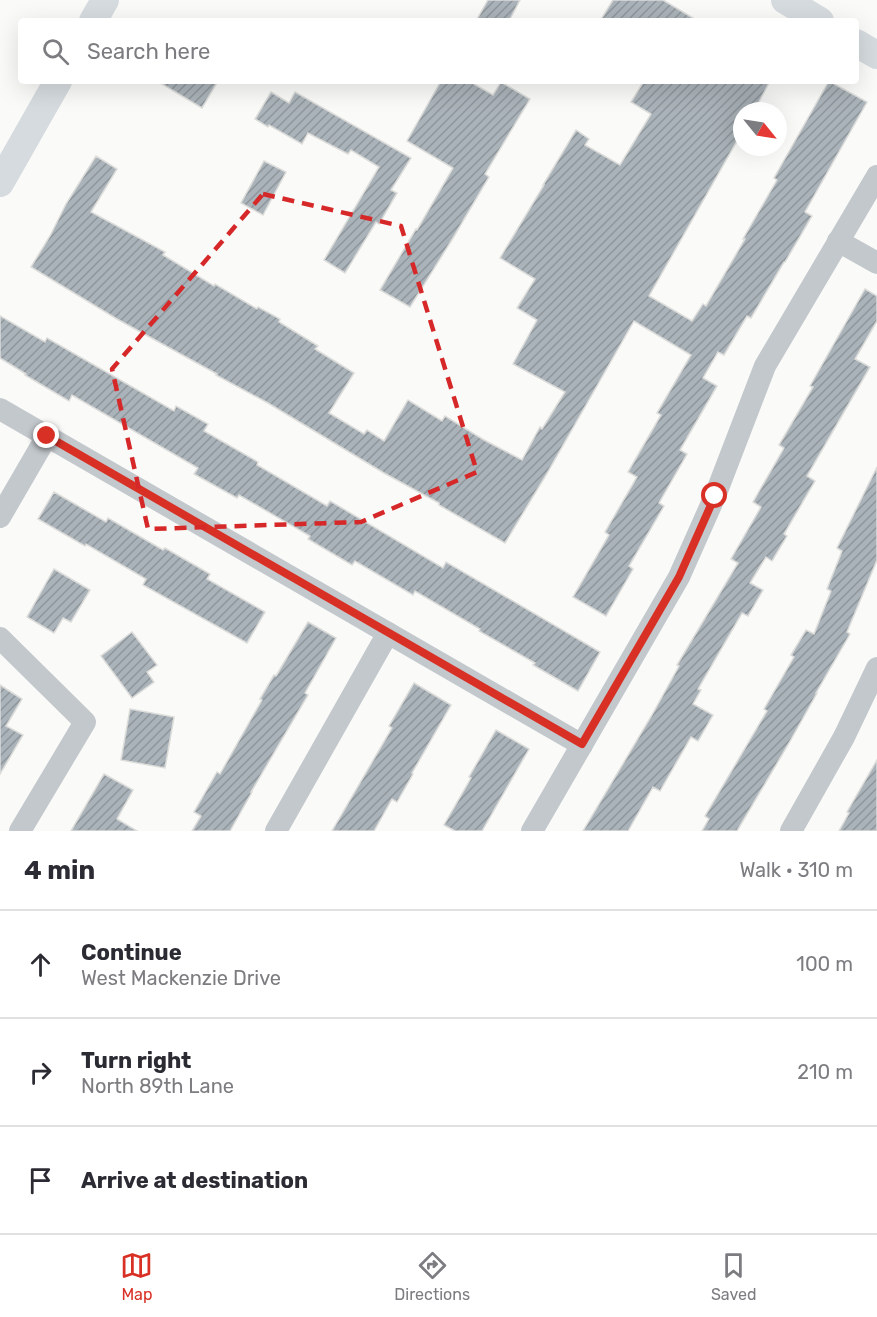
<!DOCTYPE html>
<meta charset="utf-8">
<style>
body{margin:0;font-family:Rubik,sans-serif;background:#f7f7f7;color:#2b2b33}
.compass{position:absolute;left:733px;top:102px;width:54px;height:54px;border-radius:50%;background:#fff;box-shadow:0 6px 24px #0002;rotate:120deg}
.stop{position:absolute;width:18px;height:18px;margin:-14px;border:4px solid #d93025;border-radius:50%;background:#fff}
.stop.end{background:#d93025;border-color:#fff;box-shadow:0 2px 6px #0008}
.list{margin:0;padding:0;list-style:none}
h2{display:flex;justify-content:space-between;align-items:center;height:78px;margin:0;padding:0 24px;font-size:26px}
h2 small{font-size:20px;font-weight:400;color:#7c7c81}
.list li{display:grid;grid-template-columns:39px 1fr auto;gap:18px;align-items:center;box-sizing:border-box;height:108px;padding:0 24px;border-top:2px solid #e1e1e2}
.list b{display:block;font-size:22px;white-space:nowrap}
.list p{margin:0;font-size:20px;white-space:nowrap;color:#7c7c81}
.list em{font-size:20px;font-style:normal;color:#7c7c81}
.icon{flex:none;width:33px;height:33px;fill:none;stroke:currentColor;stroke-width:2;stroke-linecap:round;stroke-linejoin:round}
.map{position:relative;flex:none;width:877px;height:831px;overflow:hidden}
.search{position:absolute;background:#fff;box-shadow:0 6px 24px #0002;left:18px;right:18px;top:18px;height:66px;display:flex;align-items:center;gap:15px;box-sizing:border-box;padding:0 21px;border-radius:6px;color:#7c7c81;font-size:22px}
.sheet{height:402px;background:#fff}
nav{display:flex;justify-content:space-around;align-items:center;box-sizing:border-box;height:84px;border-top:2px solid #e1e1e2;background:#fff;font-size:16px;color:#7c7c81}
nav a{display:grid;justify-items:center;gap:3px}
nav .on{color:#d93025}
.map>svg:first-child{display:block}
.building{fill:url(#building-hatch);stroke:#dcdcda;stroke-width:1.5}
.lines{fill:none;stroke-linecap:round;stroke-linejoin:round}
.minor{stroke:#c3c8cc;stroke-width:22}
.major{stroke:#d6dbdf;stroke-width:28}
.route{stroke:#d93025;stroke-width:8}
.marked{fill:none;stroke:#d62828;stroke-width:4.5;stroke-dasharray:12 8;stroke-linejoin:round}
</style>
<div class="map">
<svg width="877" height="831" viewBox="0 0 877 831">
<defs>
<pattern id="building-hatch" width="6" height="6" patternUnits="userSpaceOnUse" patternTransform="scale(1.5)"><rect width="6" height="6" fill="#aab3b9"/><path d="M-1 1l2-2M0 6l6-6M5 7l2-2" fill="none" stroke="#8e969c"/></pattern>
</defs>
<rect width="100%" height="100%" fill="#fafaf8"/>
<!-- building -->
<g class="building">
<path d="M488,0H520L509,21H476Z"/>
<path d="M613,0H663L698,21H600Z"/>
<path d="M157,81H218L202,108Z"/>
<path d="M441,81H469L493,95L501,82L530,99L485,174L489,177L453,238L410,307L380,290L416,229L417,230L453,168L407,141Z"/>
<path d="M644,81H770L754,111H742V132L649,296L692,321L703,304L706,306L745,239H743L777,180L774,178L829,81L867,102L805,212L812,216L785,262H784L751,318L747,316L724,355L718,352L703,378L717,386L680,450L687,454L659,503L664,506L629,566L633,569L606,616L573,597L609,535L605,532L637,477L628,472L661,415L657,413L691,355L634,321L546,475L505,543L439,505V503L384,473L268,403L216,375L217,374L117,319L31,267L50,236L66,204L96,156L117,169L91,212L165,252L163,255L214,286L215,284L257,309L258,307L280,319L279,322L318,346L315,349L354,373L329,413L364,434L367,430L384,441L408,400L442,421L445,416L484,440L522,460L540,427L542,429L565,392L513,364L537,320L517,308L535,279L500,258L544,185H543L576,130L589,139L585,145L620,165L651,114L631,102Z"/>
<path d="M271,92L289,103L295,92L411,158L391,190L397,193L379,224L376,222L345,273L324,260L379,167L351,150L348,154L308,133L302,144L269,125L268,127L255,119Z"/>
<path d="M264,161L286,172L263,215L241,203Z"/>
<path d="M865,289L877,296V321L855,359L870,367L807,476L815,481L784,534L787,536L772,561L766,557L750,583L763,590L748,616L742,613L698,689L701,690L693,704L713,715L698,741L691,737L660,791L653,787L628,831H583L652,715L679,666L677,665L738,563L731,559L761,507L753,502L784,448L779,445L813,387L810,386Z"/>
<path d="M0,316L45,342L47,338L174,411L176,406L208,424L204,431L258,462L257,465L327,506L330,501L443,568L446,562L600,652L578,691L533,665L535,663L479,631L480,629L415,591L413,595L355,561L352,565L308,539L310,536L239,495L237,498L194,474L198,468L72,395L69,401L25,375L26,374L0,358Z"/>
<path d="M877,467V560L847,632L850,634L816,693H817L789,743L737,831H702L709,819L705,816L767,711L764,709L794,657L791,655L806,630L814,634L831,591L827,589L842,551L837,548Z"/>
<path d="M54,492L106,522L108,518L163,550L165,548L210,574L207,579L265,612L247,643L143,585L146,579L86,544L85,546L38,519Z"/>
<path d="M54,569L90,590L71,622L63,618L54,633L27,617Z"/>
<path d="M308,622L336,638L305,693L308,695L251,792H252L230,831H192L201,816L194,812L217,772L220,774L262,700L260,699L274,675L276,676Z"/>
<path d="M132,632L157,665L147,672L154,682L132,698L101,656Z"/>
<path d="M414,683L451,705L412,773L413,774L397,802L392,799L374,831H332L392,728L389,726Z"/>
<path d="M0,685L22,699L6,726L23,735L0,774Z"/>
<path d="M130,709L174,717L165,768L121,760Z"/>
<path d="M496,730L529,749L482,831H455L444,825L471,778L469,777Z"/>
<path d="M877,760V831H839L849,813L847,812Z"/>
<path d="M104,774L133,790L117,819L137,831H71Z"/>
</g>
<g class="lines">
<!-- minor -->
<g class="minor">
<path d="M838,241L877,263"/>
<path d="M0,409L582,745"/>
<path d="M0,517L47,436"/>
<path d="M0,638L85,722L20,831"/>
<path d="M276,831L388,633"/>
<path d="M532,831L679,577L715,496L765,366L877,176"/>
<path d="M791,831L844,737L877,668"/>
</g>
<!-- major -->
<g class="major">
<path d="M785,0L820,21"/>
<path d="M93,21L105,0"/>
<path d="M856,43L877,55"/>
<path d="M0,183L58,81"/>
</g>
</g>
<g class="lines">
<!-- route -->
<path class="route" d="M47,436L582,744L679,577L715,496"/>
</g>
<!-- marked area -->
<path class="marked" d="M263,194L401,226L477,472L361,522L148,529L112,369Z"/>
</svg>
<svg class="compass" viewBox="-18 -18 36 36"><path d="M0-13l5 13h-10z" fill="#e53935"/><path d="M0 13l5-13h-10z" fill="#7c7c81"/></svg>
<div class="stop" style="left:715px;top:496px"></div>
<div class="stop end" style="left:47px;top:436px"></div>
<div class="search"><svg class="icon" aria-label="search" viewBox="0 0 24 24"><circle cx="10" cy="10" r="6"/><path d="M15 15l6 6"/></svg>Search here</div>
</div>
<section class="sheet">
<h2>4 min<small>Walk · 310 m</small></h2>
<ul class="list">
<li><svg class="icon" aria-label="ahead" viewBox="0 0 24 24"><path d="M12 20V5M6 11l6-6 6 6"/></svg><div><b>Continue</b><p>West Mackenzie Drive</p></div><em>100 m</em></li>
<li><svg class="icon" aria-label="right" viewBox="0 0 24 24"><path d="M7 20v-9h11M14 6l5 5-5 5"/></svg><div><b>Turn right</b><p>North 89th Lane</p></div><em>210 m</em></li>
<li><svg class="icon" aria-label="arrive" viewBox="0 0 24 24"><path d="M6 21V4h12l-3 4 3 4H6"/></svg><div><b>Arrive at destination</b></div></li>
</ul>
</section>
<nav>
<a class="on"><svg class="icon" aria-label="map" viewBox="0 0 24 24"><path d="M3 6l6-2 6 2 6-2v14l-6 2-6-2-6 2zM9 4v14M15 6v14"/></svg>Map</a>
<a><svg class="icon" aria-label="directions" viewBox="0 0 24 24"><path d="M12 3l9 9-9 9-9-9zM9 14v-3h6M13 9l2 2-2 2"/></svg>Directions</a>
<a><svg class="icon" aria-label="saved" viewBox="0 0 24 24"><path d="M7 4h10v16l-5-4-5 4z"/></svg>Saved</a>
</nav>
